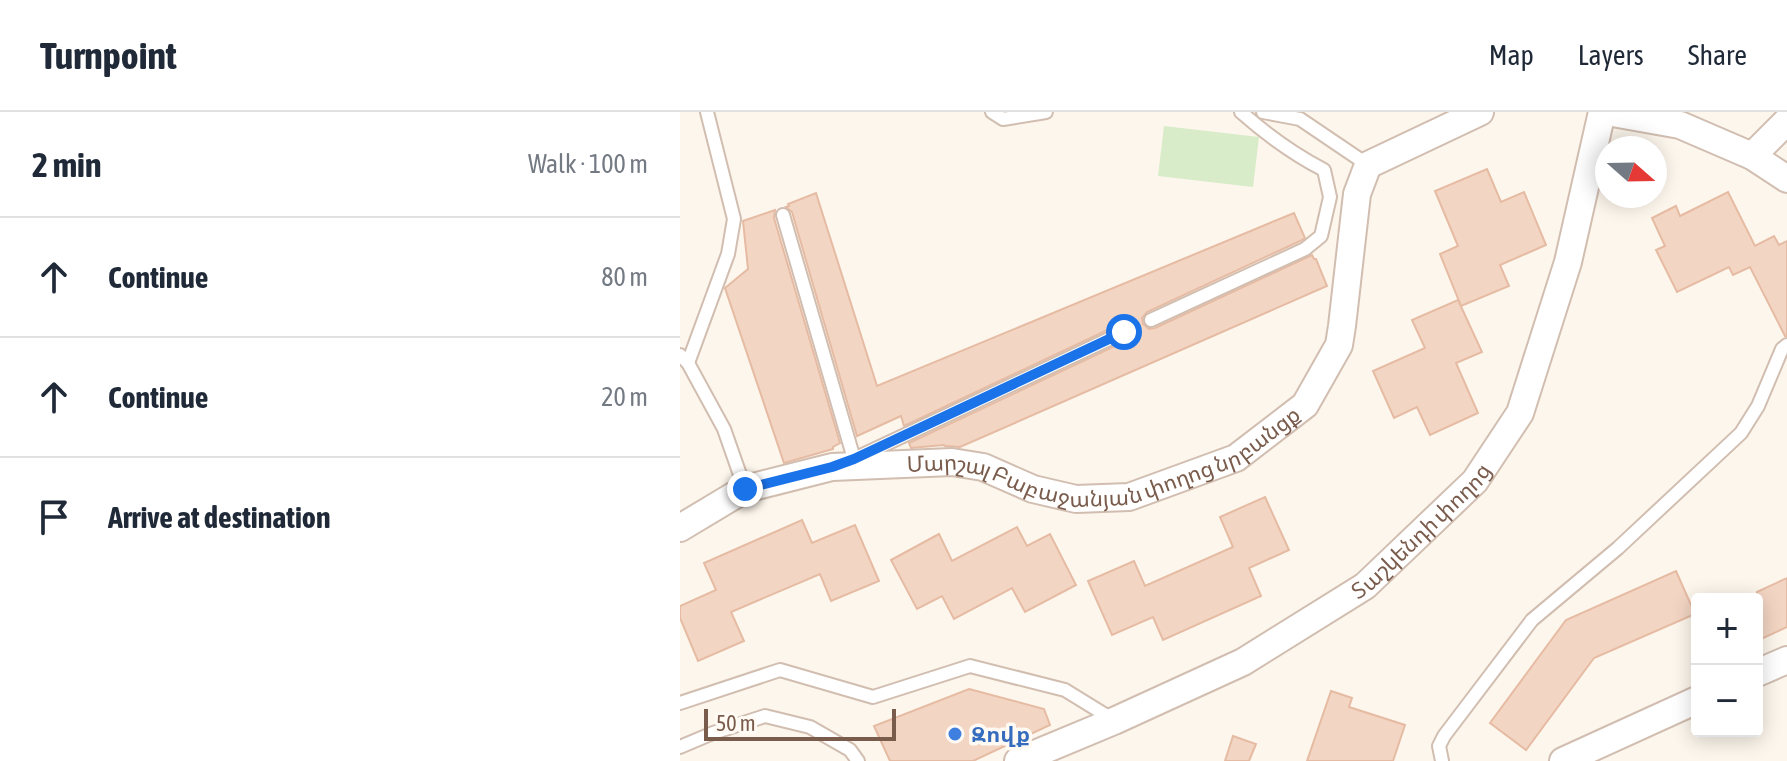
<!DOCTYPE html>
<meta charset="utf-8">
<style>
body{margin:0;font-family:"Asap Condensed","Noto Sans Armenian",sans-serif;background:#f6f6f7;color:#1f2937}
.controls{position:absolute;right:24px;bottom:24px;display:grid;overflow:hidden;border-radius:8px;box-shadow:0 4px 20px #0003}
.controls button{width:72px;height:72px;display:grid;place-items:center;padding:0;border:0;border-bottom:2px solid #e0e1e3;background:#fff;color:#1f2937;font:40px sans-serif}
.compass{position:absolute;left:915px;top:24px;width:72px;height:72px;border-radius:50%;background:#fff;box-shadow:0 4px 20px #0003;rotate:110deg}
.scale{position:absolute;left:24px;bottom:20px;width:192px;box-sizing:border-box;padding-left:8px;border:4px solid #7a5c4d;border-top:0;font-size:22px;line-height:28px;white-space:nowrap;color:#7a5c4d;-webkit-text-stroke:6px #fffaf3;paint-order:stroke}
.stop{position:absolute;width:24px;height:24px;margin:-18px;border:6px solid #1a73e8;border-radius:50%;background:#fff}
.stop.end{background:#1a73e8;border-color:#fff;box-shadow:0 2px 8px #0008}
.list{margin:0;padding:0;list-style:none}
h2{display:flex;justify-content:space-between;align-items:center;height:104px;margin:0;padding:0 32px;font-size:34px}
h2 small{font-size:26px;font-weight:400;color:#747a83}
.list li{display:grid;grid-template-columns:52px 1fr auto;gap:24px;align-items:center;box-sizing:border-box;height:120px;padding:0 32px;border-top:2px solid #e0e1e3}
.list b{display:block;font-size:30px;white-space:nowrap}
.list em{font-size:26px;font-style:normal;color:#747a83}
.icon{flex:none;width:44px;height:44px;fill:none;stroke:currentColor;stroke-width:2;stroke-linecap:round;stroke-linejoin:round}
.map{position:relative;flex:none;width:1107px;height:649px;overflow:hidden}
header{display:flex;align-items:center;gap:48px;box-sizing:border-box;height:112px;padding:0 40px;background:#fff;border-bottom:2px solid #e0e1e3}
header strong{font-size:38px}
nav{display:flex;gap:44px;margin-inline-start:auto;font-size:28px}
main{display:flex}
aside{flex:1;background:#fff}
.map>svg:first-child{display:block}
.park{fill:#d8ecc9}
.building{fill:#f3d5c3;stroke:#e6bba3;stroke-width:2}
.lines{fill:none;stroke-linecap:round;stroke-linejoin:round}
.lane-casing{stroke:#d1beb0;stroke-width:16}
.street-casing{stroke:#d1beb0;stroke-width:30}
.lane{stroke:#fff;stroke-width:12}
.street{stroke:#fff;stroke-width:26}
.route{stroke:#1a73e8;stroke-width:10}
.shop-dot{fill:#3f7fe0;stroke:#fffaf3;stroke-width:3}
.labels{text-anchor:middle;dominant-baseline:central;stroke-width:7;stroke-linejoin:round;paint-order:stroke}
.street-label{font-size:22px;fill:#7a5c4d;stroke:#fffaf3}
.shop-label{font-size:22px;font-weight:bold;fill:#366cbe;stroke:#fffaf3;text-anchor:start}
</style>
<header>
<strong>Turnpoint</strong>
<nav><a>Map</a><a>Layers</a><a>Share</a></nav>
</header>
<main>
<aside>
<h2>2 min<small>Walk · 100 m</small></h2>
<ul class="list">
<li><svg class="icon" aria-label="ahead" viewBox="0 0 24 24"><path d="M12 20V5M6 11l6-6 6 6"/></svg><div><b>Continue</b></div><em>80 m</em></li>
<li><svg class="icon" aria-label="ahead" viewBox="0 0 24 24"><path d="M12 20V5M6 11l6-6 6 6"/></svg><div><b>Continue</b></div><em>20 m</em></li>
<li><svg class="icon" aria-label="arrive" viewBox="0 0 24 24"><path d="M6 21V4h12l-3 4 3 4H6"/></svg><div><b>Arrive at destination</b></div></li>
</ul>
</aside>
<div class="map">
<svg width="1107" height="649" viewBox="0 0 1107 649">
<rect width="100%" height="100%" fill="#fdf6ec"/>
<!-- park -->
<path class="park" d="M484,14L579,25L573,75L478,64Z"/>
<!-- building -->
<g class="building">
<path d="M807,57L821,90L844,80L866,133L820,153L829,174L781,194L760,142L778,134L755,79Z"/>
<path d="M1048,80L1075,134L1094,124L1099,133L1107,129V224H1105L1070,155L1053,163L1049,155L997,180L976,138L985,134L972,106L996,94L1000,104Z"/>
<path d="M136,81L197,274L614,101L625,126L620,129L467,200L462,206L463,212L469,217L475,216L632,143L634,147H636L647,174L280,335L265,334L264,333L231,336L229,331L448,228L452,224V217L448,212H440L224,314L221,304L177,324L112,100L106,95L109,94L108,92Z"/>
<path d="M95,98L94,106L160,331L153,335V337L104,351L45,176L68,157L63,109Z"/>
<path d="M778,188L802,240L776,251L798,301L750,323L737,295L714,306L693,259L745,236L732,208Z"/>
<path d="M585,385L609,438L569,456L581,484L483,528L473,505L432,523L408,469L454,449L465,474L553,435L540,405Z"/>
<path d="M122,408L132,431L175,413L199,469L151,489L140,462L51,500L64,529L18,549L0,506V494L36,478L24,451Z"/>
<path d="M337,415L347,434L370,422L396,473L345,500L332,476L274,507L262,484L237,497L211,448L259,422L272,449Z"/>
<path d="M996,459L1015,502L914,546L846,638L810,611L886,508Z"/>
<path d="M1107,466V515L1077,529V480Z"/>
<path d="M289,577L364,597L370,613L293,649H210L194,614Z"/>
<path d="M651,579L672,586L669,595L725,613L713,649H627Z"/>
<path d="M553,624L576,632L569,649H545Z"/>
</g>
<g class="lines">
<!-- lane casing -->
<g class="lane-casing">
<g id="lane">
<path d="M312,0L323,7L366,0"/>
<path d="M583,0L620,7L688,53"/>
<path d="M103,103L174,347"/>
<path d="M471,208L625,137L641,124L650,85L644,58C613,42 587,23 561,0"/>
<path d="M0,243L8,251L44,317L65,377"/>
<path d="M8,251L48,142L54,107L27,0"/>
<path d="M174,347L444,220"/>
<path d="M0,591L100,558L193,585L290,554L385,578L432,607"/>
<path d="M0,635L33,621L85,604L130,615L170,638L178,649"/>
<path d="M762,649L759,634L764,624L852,508L938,436L1061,321L1078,294L1102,237L1107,233"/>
</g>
</g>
<!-- street casing -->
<g class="street-casing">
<g id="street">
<path d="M927,0L1000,13L1072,44L1107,67"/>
<path d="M1072,44L1107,9"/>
<path id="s1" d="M0,416L65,377L152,355L272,350L303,355L353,377L396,387L449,385L556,346L625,293L659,233L662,214L677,82L688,53L800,0"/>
<path d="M1077,561L1107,548"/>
<path id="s2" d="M338,649L434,609L563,550L685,474L795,369L840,301L888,150L922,0"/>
<path d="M883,649L1017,588"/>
</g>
</g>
<!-- lane -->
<use href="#lane" class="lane"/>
<!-- street -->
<use href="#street" class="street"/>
</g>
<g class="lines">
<!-- route -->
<path class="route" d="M65,377L152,355L174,347L444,220"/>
</g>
<!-- markers -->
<circle class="shop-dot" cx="275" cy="622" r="8"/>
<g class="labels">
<!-- street labels -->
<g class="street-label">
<text stroke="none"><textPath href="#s1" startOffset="450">Մարշալ Բաբաջանյան փողոց նրբանցք</textPath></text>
<text stroke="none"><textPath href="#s2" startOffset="468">Տաշկենդի փողոց</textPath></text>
</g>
<!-- shop labels -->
<g class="shop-label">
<text x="291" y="622">Զովք</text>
</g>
</g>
</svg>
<div class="controls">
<button>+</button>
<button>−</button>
</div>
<svg class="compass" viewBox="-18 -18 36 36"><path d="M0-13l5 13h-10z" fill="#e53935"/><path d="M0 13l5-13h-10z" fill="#747a83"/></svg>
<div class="scale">50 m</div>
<div class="stop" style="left:444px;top:220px"></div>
<div class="stop end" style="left:65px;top:377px"></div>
</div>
</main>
